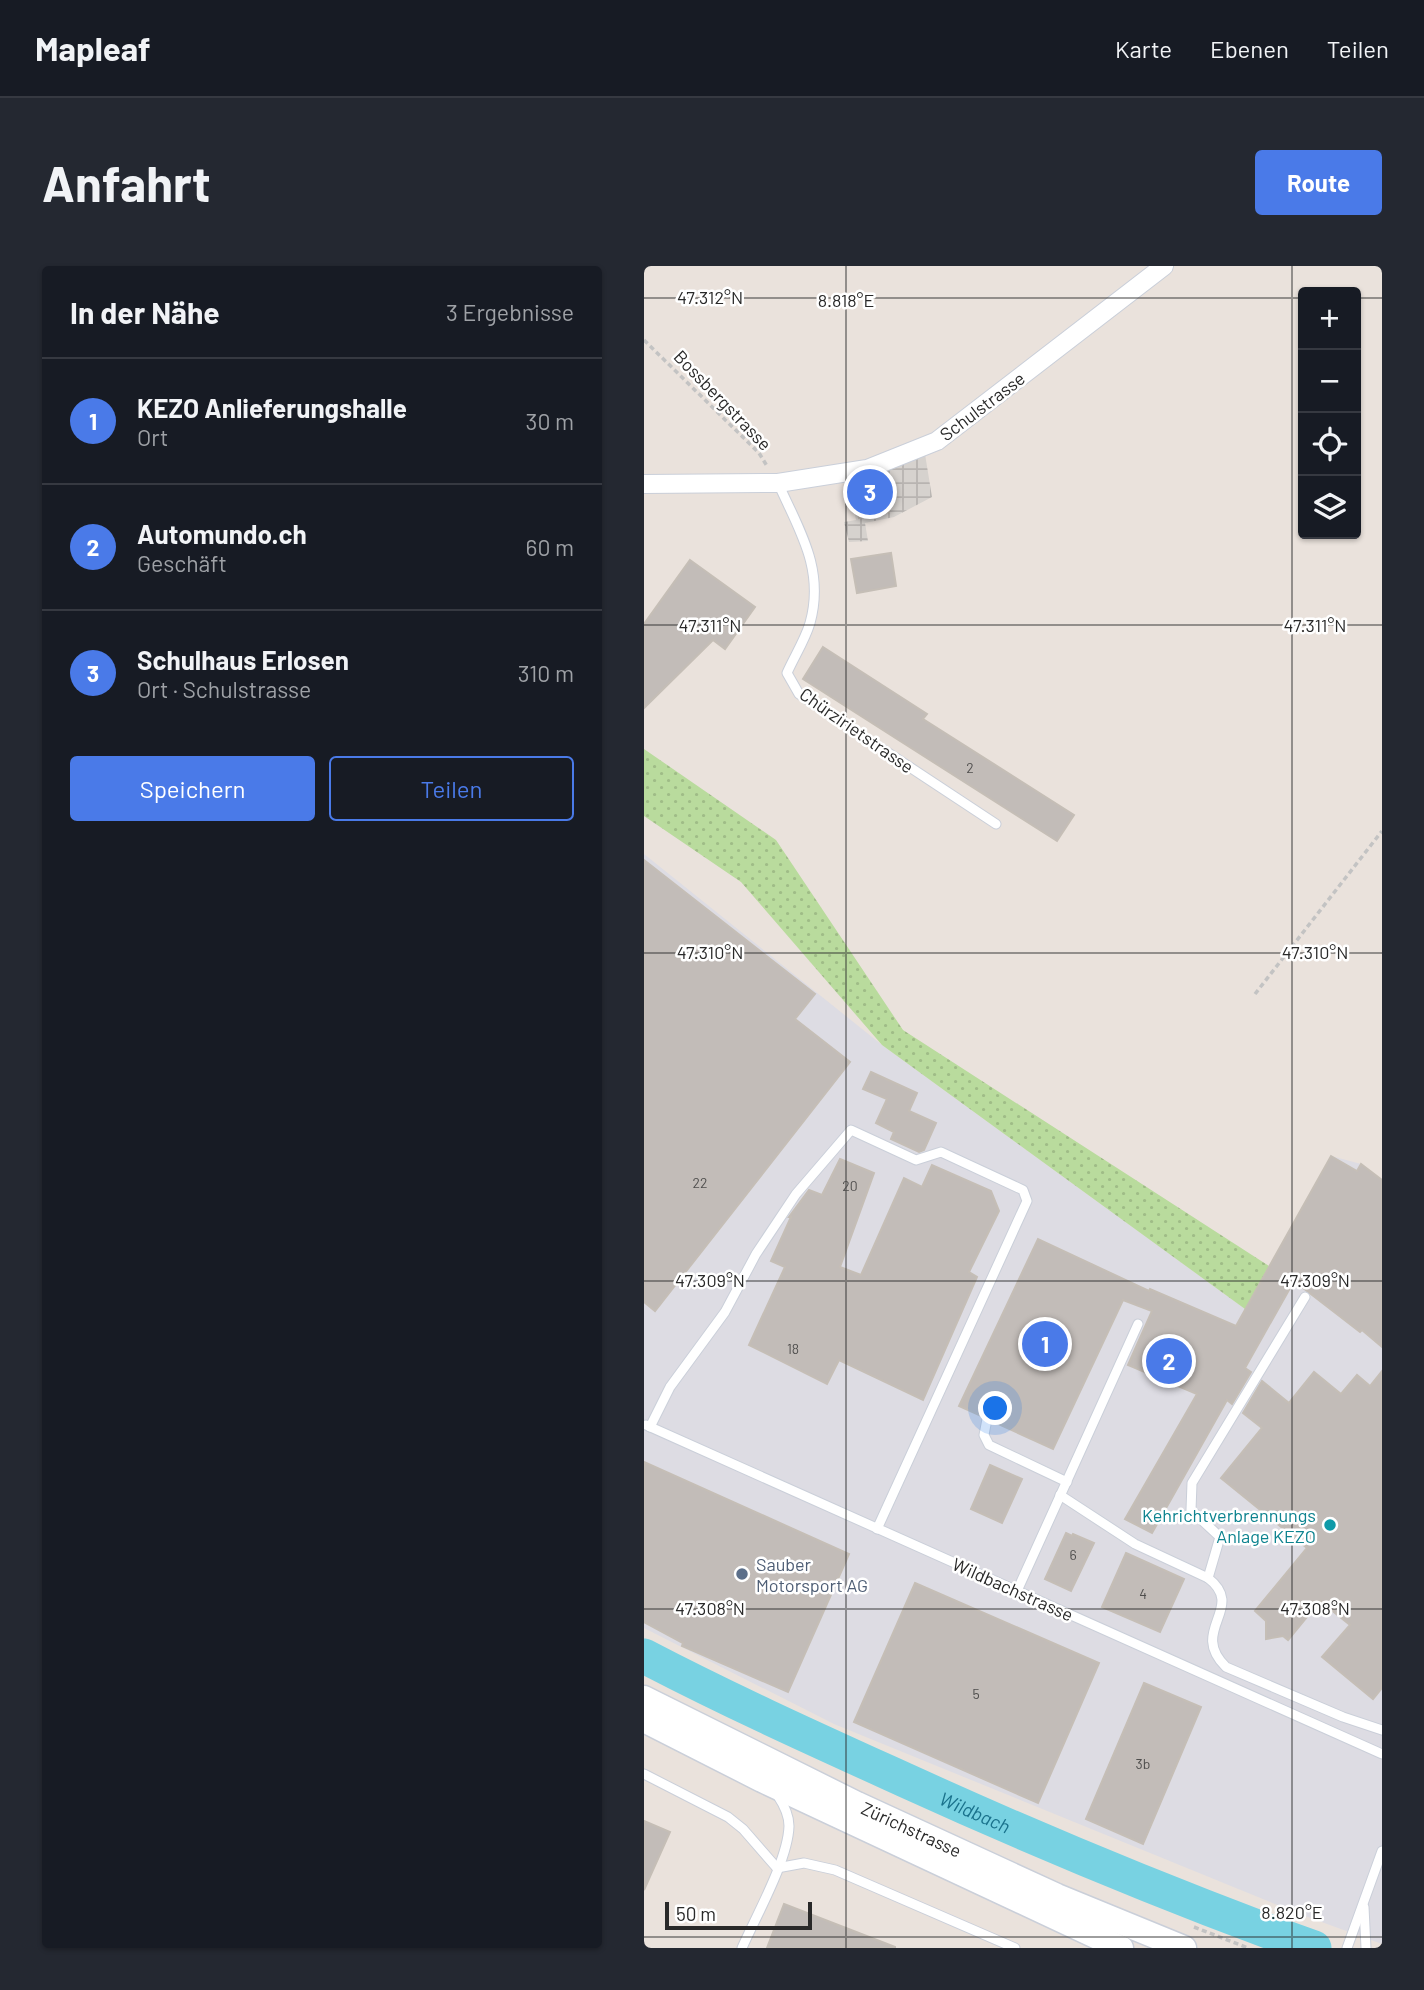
<!DOCTYPE html>
<html lang="de">
<meta charset="utf-8">
<style>
body{margin:0;font-family:Barlow,sans-serif;background:#242831;color:#f1f3f6}
.controls{position:absolute;right:21px;top:21px;display:grid;overflow:hidden;border-radius:7px;box-shadow:0 2px 5px #0004}
.controls button{width:63px;height:63px;display:grid;place-items:center;padding:0;border:0;border-bottom:2px solid #363941;background:#171b24;color:#f1f3f6;font:35px sans-serif}
.scale{position:absolute;left:21px;bottom:18px;width:147px;box-sizing:border-box;padding-left:7px;border:4px solid #292929;border-top:0;font-size:19px;line-height:24px;white-space:nowrap;color:#292929;-webkit-text-stroke:5px #fff;paint-order:stroke}
.you{position:absolute;left:352px;top:1143px;width:24px;height:24px;margin:-18px;border:5px solid #fff;border-radius:50%;background:#1a73e8;box-shadow:0 0 0 10px #1a73e833}
.badge{display:grid;place-items:center;width:46px;height:46px;border-radius:50%;background:#4a7ae8;color:#fff;font-size:23px;font-weight:700}
.pin{position:absolute;translate:-50% -50%;border:4px solid #fff;box-shadow:0 2px 7px #0006}
.list{margin:0;padding:0;list-style:none}
h2{display:flex;justify-content:space-between;align-items:center;height:91px;margin:0;padding:0 28px;font-size:30px}
h2 small{font-size:23px;font-weight:400;color:#9ea1a6}
.list li{display:grid;grid-template-columns:46px 1fr auto;gap:21px;align-items:center;box-sizing:border-box;height:126px;padding:0 28px;border-top:2px solid #363941}
.list b{display:block;font-size:26px;white-space:nowrap}
.list p{margin:0;font-size:23px;white-space:nowrap;color:#9ea1a6}
.list em{font-size:23px;font-style:normal;color:#9ea1a6}
.actions{display:flex;gap:14px;padding:21px 28px}
.actions a{flex:1;padding:16px 0;border:2px solid #4a7ae8;border-radius:7px;text-align:center;font-size:24px;color:#4a7ae8}
.actions .main{background:#4a7ae8;color:#fff}
.icon{flex:none;width:38px;height:38px;fill:none;stroke:currentColor;stroke-width:2;stroke-linecap:round;stroke-linejoin:round}
.map{position:relative;flex:none;width:738px;height:1682px;overflow:hidden;border-radius:7px}
header{display:flex;align-items:center;gap:42px;box-sizing:border-box;height:98px;padding:0 35px;background:#171b24;border-bottom:2px solid #363941}
header strong{font-size:33px}
nav{display:flex;gap:38px;margin-inline-start:auto;font-size:24px}
.intro{display:flex;align-items:center;justify-content:space-between;box-sizing:border-box;height:168px;padding:0 42px}
h1{margin:0;font-size:49px}
.button{padding:18px 32px;border-radius:7px;background:#4a7ae8;color:#fff;font-size:24px;font-weight:700}
main{display:flex;gap:42px;padding:0 42px}
aside{flex:1;background:#171b24;border-radius:7px;box-shadow:0 2px 5px #0004}
.map>svg:first-child{display:block}
.industrial{fill:#dddce3}
.grass{fill:url(#grass-dots)}
.plaza{fill:url(#plaza-grid)}
.lines{fill:none;stroke-linecap:round;stroke-linejoin:round}
.river{stroke:#78d2e2;stroke-width:35}
.building{fill:#c2bcb8;stroke:#c5beb6;stroke-width:2}
.service-casing{stroke:#cacfd9;stroke-width:11}
.minor-casing{stroke:#cacfd9;stroke-width:20}
.secondary-casing{stroke:#cacfd9;stroke-width:27}
.path{stroke:#c3c3c3;stroke-width:3.5;stroke-dasharray:5 3.5;stroke-linecap:butt}
.service{stroke:#fff;stroke-width:9}
.minor{stroke:#fff;stroke-width:18}
.secondary{stroke:#fff;stroke-width:24}
.ticks{fill:none;stroke:#292929;stroke-width:2;stroke-opacity:0.45}
.culture-dot{fill:#0f9aa8;stroke:#fff;stroke-width:2.5}
.service-dot{fill:#5c6f8a;stroke:#fff;stroke-width:2.5}
.labels{text-anchor:middle;dominant-baseline:central;stroke-width:5;stroke-linejoin:round;paint-order:stroke}
.number-label{font-size:14px;fill:#4f4e4d}
.street-label{font-size:18px;fill:#292929;stroke:#fff}
.culture-label{font-size:18px;fill:#0d838f;stroke:#fff;text-anchor:end}
.service-label{font-size:18px;fill:#4e5e75;stroke:#fff;text-anchor:start}
.water-label{font-size:19px;font-style:italic;fill:#1a728c;stroke:#fff}
.ticks-label{font-size:18px;text-anchor:middle;fill:#292929;stroke:#fff;stroke-width:5;stroke-linejoin:round;paint-order:stroke}
</style>
<header>
<strong>Mapleaf</strong>
<nav><a>Karte</a><a>Ebenen</a><a>Teilen</a></nav>
</header>
<div class="intro"><h1>Anfahrt</h1><a class="button">Route</a></div>
<main>
<aside>
<h2>In der Nähe<small>3 Ergebnisse</small></h2>
<ul class="list">
<li><span class="badge">1</span><div><b>KEZO Anlieferungshalle</b><p>Ort</p></div><em>30 m</em></li>
<li><span class="badge">2</span><div><b>Automundo.ch</b><p>Geschäft</p></div><em>60 m</em></li>
<li><span class="badge">3</span><div><b>Schulhaus Erlosen</b><p>Ort · Schulstrasse</p></div><em>310 m</em></li>
</ul>
<div class="actions"><a class="main">Speichern</a><a>Teilen</a></div>
</aside>
<div class="map">
<svg width="738" height="1682" viewBox="0 0 738 1682">
<defs>
<pattern id="grass-dots" width="8" height="8" patternUnits="userSpaceOnUse" patternTransform="scale(1.75)"><rect width="8" height="8" fill="#b9db9d"/><path d="M2 2h.1M6 6h.1" fill="none" stroke="#9fbc87" stroke-width="1.8" stroke-linecap="round"/></pattern>
<pattern id="plaza-grid" width="8" height="8" patternUnits="userSpaceOnUse" patternTransform="scale(1.75)"><rect width="8" height="8" fill="#d6d2ce"/><path d="M0 4h8M4 0v8" fill="none" stroke="#b8b4b1"/></pattern>
</defs>
<rect width="100%" height="100%" fill="#eae2dc"/>
<!-- industrial -->
<path class="industrial" d="M0,588L238,779L601,1043L687,890L717,898L738,914V1678L653,1647L190,1458L0,1362Z"/>
<!-- grass -->
<path class="grass" d="M0,483L132,574L259,764L625,1000L601,1043L238,779L97,616L0,550Z"/>
<!-- plaza -->
<path class="plaza" d="M281,188L288,231L250,251L221,257L224,275L205,276L200,256L212,254L204,213Z"/>
<g class="lines">
<!-- river -->
<path class="river" id="s1" d="M0,1390C86,1435 175,1475 263,1515C397,1576 532,1632 670,1682"/>
</g>
<!-- building -->
<g class="building">
<path d="M239,213L245,246L215,252L209,218Z"/>
<path d="M247,287L252,320L213,327L207,293Z"/>
<path d="M46,294L111,341L81,383L69,374L0,442V358Z"/>
<path d="M179,381L283,448L279,453L430,549L413,575L159,413Z"/>
<path d="M0,594L171,728L151,753L206,796L11,1045L0,1036Z"/>
<path d="M227,806L273,827L265,845L292,857L280,884L275,886L247,873L250,866L232,857L243,833L219,823Z"/>
<path d="M687,890L713,905L717,898L738,914V1081L718,1064L716,1066L650,1015L601,1102L607,1106L588,1138L583,1134L508,1267L481,1253L553,1128L484,1099L508,1045L479,1034L409,1183L350,1156L349,1150L345,1146L337,1150L315,1140L394,973L505,1025L506,1023L592,1060Z"/>
<path d="M196,893L230,907L196,1001L217,1009L260,912L278,921L288,899L347,925L355,945L325,1006L333,1011L279,1134L195,1094L183,1118L105,1079L141,1001L127,995L147,951H145L165,924L178,929Z"/>
<path d="M738,1105V1422L729,1433L678,1391L706,1359L676,1335L644,1374L639,1370L622,1373V1355L611,1345L663,1282L577,1212L618,1162L599,1147L618,1115L645,1137L670,1106L697,1128L713,1109L726,1120Z"/>
<path d="M0,1196L205,1288L144,1426L38,1380L39,1377L0,1356Z"/>
<path d="M346,1199L378,1213L358,1257L327,1243Z"/>
<path d="M422,1267L428,1270L429,1268L450,1277L427,1325L401,1313Z"/>
<path d="M482,1287L540,1313L516,1366L458,1341Z"/>
<path d="M271,1317L455,1397L394,1537L210,1456Z"/>
<path d="M500,1417L557,1441L499,1578L442,1553Z"/>
<path d="M0,1555L26,1566L0,1624Z"/>
<path d="M140,1638L251,1681V1682H123Z"/>
</g>
<g class="lines">
<!-- service casing -->
<g class="service-casing">
<g id="service">
<path d="M134,217C155,264 181,303 166,357C161,374 150,391 143,407L155,428L352,558"/>
<path d="M343,1153L340,1169L345,1179L423,1216"/>
<path d="M2,1159L738,1488"/>
<path d="M6,1161L26,1121L81,1046L112,988L152,928L207,864L272,894L297,886L379,924L383,935L233,1263"/>
<path d="M416,1229L491,1278L564,1312C603,1342 544,1364 582,1401L699,1451L738,1464"/>
<path d="M564,1312L576,1271L547,1244L548,1217L661,1031"/>
<path d="M373,1325L494,1058"/>
<path d="M0,1508L84,1551L99,1563L133,1602"/>
<path d="M133,1602L160,1597L191,1604L371,1682"/>
<path d="M720,1641L722,1682"/>
<path d="M98,1682C112,1650 144,1594 145,1560C145,1548 140,1539 134,1530"/>
<path d="M703,1682L738,1585"/>
</g>
</g>
<!-- minor casing -->
<g class="minor-casing">
<path id="minor" d="M0,218L134,217L223,203L293,175L520,0"/>
</g>
<!-- secondary casing -->
<g class="secondary-casing">
<g id="secondary">
<path id="s2" d="M0,1432L213,1538L413,1630L540,1682"/>
<path d="M0,1454L118,1514L477,1682"/>
</g>
</g>
<!-- path -->
<g class="path">
<path d="M0,74L115,187L123,200"/>
<path d="M611,728L738,565"/>
<path d="M550,1661L604,1682"/>
</g>
<!-- service -->
<use href="#service" class="service"/>
<!-- minor -->
<use href="#minor" class="minor"/>
<!-- secondary -->
<use href="#secondary" class="secondary"/>
</g>
<!-- ticks -->
<path class="ticks" d="M202,0V1682M648,0V1682M0,32H659M712,32H738M0,359H738M0,687H738M0,1015H738M0,1343H738M0,1671H738"/>
<!-- markers -->
<circle class="culture-dot" cx="686" cy="1259" r="7"/>
<circle class="service-dot" cx="98" cy="1308" r="7"/>
<g class="labels">
<!-- number labels -->
<g class="number-label">
<text x="326" y="501">2</text>
<text x="56" y="916">22</text>
<text x="206" y="919">20</text>
<text x="149" y="1082">18</text>
<text x="429" y="1288">6</text>
<text x="499" y="1327">4</text>
<text x="332" y="1427">5</text>
<text x="499" y="1497">3b</text>
</g>
<!-- street labels -->
<g class="street-label">
<text transform="translate(79 134) rotate(46)">Bossbergstrasse</text>
<text transform="translate(338 140) rotate(-37)">Schulstrasse</text>
<text transform="translate(213 464) rotate(35)">Chürzirietstrasse</text>
<text transform="translate(369 1323) rotate(24)">Wildbachstrasse</text>
<text stroke="none"><textPath href="#s2" startOffset="298">Zürichstrasse</textPath></text>
</g>
<!-- culture labels -->
<g class="culture-label">
<text x="672" y="1249">Kehrichtverbrennungs<tspan x="672" dy="21">Anlage KEZO</tspan></text>
</g>
<!-- service labels -->
<g class="service-label">
<text x="112" y="1298">Sauber<tspan x="112" dy="21">Motorsport AG</tspan></text>
</g>
<!-- water labels -->
<g class="water-label">
<text stroke="none"><textPath href="#s1" startOffset="366">Wildbach</textPath></text>
</g>
</g>
<g class="ticks-label">
<text x="66" y="38">47.312°N</text>
<text x="202" y="41">8.818°E</text>
<text x="66" y="366">47.311°N</text>
<text x="671" y="366">47.311°N</text>
<text x="66" y="693">47.310°N</text>
<text x="671" y="693">47.310°N</text>
<text x="66" y="1021">47.309°N</text>
<text x="671" y="1021">47.309°N</text>
<text x="66" y="1349">47.308°N</text>
<text x="671" y="1349">47.308°N</text>
<text x="648" y="1653">8.820°E</text>
</g>
</svg>
<div class="controls">
<button>+</button>
<button>−</button>
<button><svg class="icon" aria-label="locate" viewBox="0 0 24 24"><circle cx="12" cy="12" r="6"/><path d="M12 2v4M12 18v4M2 12h4M18 12h4"/></svg></button>
<button><svg class="icon" aria-label="layers" viewBox="0 0 24 24"><path d="M12 4l9 5-9 5-9-5zM3 14l9 5 9-5"/></svg></button>
</div>
<div class="scale">50 m</div>
<div class="you"></div>
<div class="pin badge" style="left:401px;top:1078px">1</div>
<div class="pin badge" style="left:525px;top:1095px">2</div>
<div class="pin badge" style="left:226px;top:226px">3</div>
</div>
</main>
